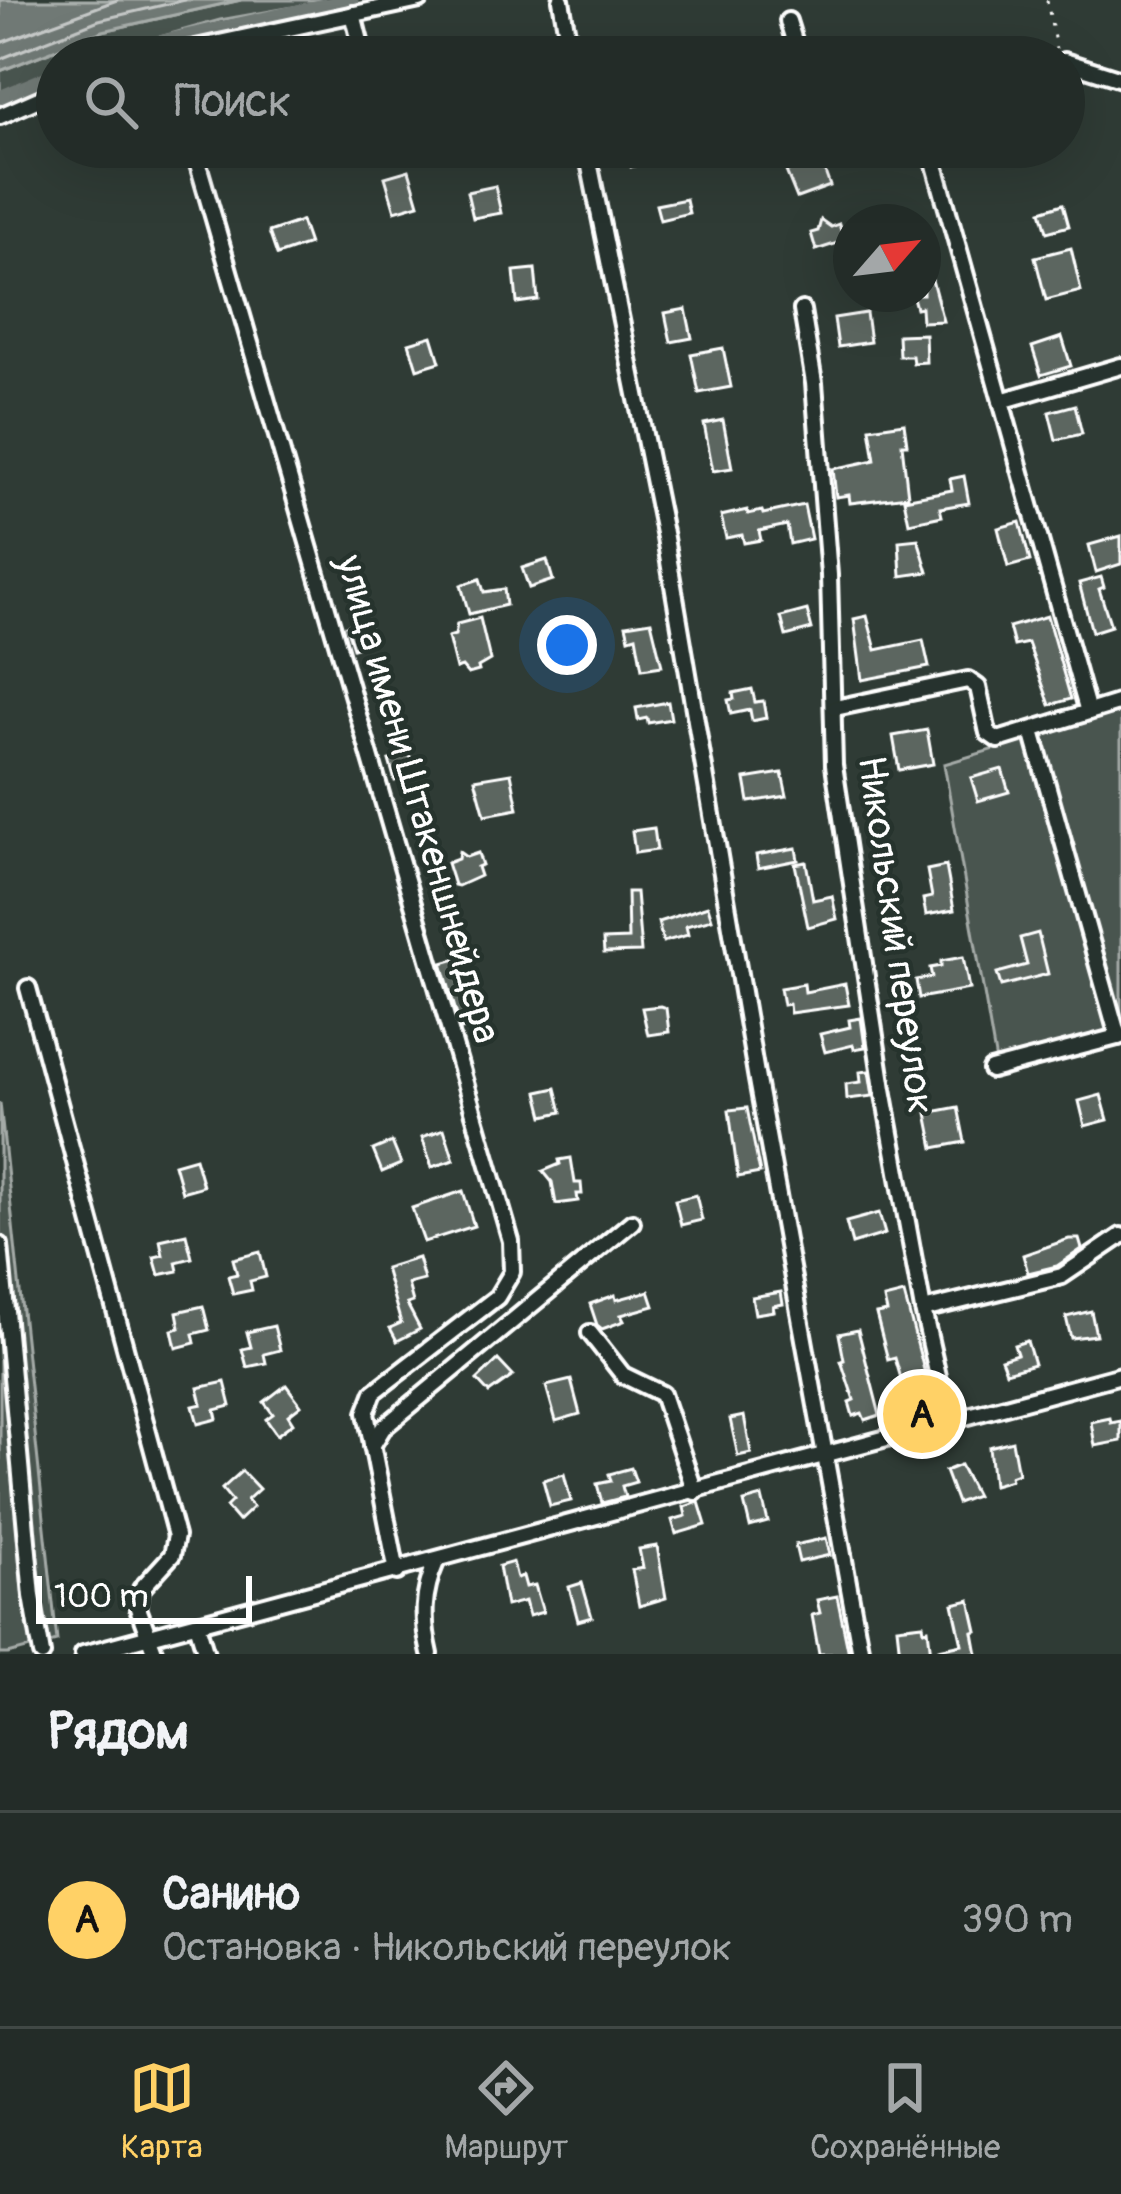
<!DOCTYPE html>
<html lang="ru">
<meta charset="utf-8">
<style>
body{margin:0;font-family:Pangolin,sans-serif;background:#2b3430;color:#f1f3f6}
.compass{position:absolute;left:833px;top:204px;width:108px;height:108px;border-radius:50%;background:#232c28;box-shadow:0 12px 48px #0002;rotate:62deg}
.scale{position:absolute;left:36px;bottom:30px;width:216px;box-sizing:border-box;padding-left:12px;border:6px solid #fff;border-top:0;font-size:33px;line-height:42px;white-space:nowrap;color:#fff;-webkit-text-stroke:9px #26332d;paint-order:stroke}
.you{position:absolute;left:567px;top:645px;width:42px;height:42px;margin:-30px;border:9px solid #fff;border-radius:50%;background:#1a73e8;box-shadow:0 0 0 18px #1a73e833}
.badge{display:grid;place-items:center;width:78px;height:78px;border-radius:50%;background:#ffd166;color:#111;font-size:39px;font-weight:700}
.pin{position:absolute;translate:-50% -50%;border:6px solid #fff;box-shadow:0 3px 12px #0006}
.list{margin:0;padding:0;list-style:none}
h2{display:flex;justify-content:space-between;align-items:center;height:156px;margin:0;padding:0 48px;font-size:51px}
h2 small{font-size:39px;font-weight:400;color:#a3a7a8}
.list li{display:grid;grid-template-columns:78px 1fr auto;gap:36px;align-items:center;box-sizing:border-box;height:216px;padding:0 48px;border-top:3px solid #404845}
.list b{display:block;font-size:45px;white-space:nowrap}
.list p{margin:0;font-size:39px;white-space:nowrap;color:#a3a7a8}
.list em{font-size:39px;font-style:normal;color:#a3a7a8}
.icon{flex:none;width:66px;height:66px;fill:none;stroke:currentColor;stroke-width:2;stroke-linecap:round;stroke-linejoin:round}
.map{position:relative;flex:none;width:1121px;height:1654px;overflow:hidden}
.search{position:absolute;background:#232c28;box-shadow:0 12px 48px #0002;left:36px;right:36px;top:36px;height:132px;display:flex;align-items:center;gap:30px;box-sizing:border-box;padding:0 42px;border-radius:66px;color:#a3a7a8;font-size:45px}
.sheet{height:372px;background:#232c28}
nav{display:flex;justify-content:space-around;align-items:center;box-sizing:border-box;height:168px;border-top:3px solid #404845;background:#232c28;font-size:33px;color:#a3a7a8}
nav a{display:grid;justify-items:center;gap:6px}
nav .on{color:#ffd166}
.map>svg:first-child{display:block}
.green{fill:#4a544f;stroke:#a4aaa7;stroke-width:3}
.water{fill:#707975;stroke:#a9afac;stroke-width:3}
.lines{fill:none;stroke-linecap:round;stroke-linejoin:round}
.shore{stroke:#c6c9c8;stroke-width:3}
.canal{stroke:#707975;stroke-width:15}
.building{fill:#5b6661;stroke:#fff;stroke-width:3}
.minor-casing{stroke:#fff;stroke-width:22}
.path{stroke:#fff;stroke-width:3;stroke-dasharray:3 9;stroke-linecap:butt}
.minor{stroke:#26332d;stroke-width:14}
.labels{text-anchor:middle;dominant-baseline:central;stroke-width:9;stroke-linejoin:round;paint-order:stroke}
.street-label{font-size:39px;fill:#fff;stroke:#26332d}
</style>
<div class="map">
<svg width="1121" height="1654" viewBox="0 0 1121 1654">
<rect width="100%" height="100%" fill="#2f3b35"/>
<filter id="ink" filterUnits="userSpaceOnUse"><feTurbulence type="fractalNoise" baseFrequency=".00833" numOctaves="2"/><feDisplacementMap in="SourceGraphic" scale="24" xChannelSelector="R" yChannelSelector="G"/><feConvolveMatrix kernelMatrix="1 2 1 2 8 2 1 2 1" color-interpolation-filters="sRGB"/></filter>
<g filter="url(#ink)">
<!-- green -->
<g class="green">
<path d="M241,0H332L220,20L89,57H57V70L0,94V71L103,31Z"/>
<path d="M1121,711V1028L996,1062L944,764Z"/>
<path d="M0,1103L57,1641L8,1654H0Z"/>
</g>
<!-- water -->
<path class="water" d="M0,0H241L103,31L0,71Z"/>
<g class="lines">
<!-- shore -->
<g class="shore">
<path d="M0,43L117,0"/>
<path d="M0,59L99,20L185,0"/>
</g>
<!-- canal -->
<g class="canal">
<path d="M96,57L351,0"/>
<path d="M0,98L57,74"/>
</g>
</g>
<!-- building -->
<g class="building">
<path d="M635,147H662L665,157L631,167L626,150Z"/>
<path d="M820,158L830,186L797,198L786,171Z"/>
<path d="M409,170L419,204L395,211L385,177Z"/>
<path d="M495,186L501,213L473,218L467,192Z"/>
<path d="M686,199L689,213L660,220L656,205Z"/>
<path d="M1063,204L1069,226L1047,232L1041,211Z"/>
<path d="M821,220L831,227L839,224L844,241L816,250L811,233L818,231Z"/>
<path d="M301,221L309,244L277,255L269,232Z"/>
<path d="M1071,248L1081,291L1046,300L1035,257Z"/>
<path d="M535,269L538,300L517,303L514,271Z"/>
<path d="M932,280L943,321L922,322L921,307L916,308L912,294H923V283Z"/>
<path d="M686,309L692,338L671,342L665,313Z"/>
<path d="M866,313L870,342L838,347L834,318Z"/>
<path d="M925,334L926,362L913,363L912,356H899L898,335Z"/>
<path d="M432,336L440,362L417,369L409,343Z"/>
<path d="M1062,337L1071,366L1041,375L1032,347Z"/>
<path d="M723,348L731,387L699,393L691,354Z"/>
<path d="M1075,405L1082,434L1056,440L1049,412Z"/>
<path d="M723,420L732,468L713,471L704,424Z"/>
<path d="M904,423L907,444H902L908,496L850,503L849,495L836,497L833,469L875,460L870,428Z"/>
<path d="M964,476L969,503L940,508L942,516L909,523L904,499L952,490L950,479Z"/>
<path d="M804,505L811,539L790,544L787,525L759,531L761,540L744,543L742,535L726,538L721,516L747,510L748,514L762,511L763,514Z"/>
<path d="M1020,522L1030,561L1008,567L998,528Z"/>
<path d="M1121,536V564L1096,572L1089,545Z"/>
<path d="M918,539L928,572L901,576L899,541Z"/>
<path d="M547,560L553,580L529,588L522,568Z"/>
<path d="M1101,577L1104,587L1099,589L1111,626L1092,632L1079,583Z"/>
<path d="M480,579L484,592L504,589L506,605L469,614L461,585Z"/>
<path d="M807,610L812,629L786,636L781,617Z"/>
<path d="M867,616L876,650L923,640L929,667L862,680L854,619Z"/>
<path d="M1047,616L1071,699L1050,705L1028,643L1014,646L1009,627Z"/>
<path d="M480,618L490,660L478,667L479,671L468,674L462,667L456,669L448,637L455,635L457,624Z"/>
<path d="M367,620L373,642L353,648L346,626Z"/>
<path d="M651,621L662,666L642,669L636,636L629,638L626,625Z"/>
<path d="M752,689L755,702L763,701L766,718L752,721L750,710L731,714L728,700L734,699L733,693Z"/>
<path d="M668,702L671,719L648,723L647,718L638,720L636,708Z"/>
<path d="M927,730L933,764L899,770L893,736Z"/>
<path d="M410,755L415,775L395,781L389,760Z"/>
<path d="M1002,769L1009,792L978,801L971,778Z"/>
<path d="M511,773L518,809L485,815L475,779Z"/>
<path d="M782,773L787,796L749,802L745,779Z"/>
<path d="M654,828L657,850L635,853L632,831Z"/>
<path d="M796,848L798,860L758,868L756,855Z"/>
<path d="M459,852L466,857L478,853L482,865L477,867L480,876L458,886L454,885L447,863L458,859Z"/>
<path d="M806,862L813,900L832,896L837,919L808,927L795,864Z"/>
<path d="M946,866L954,910L926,915L923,899L932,897L927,870Z"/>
<path d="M627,892H636L641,952L604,953L603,940L628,939Z"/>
<path d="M708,906L712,919L686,926L688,935L663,942L658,922Z"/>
<path d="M1038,933L1048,974L1001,986L997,973L1027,965L1020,938Z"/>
<path d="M463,957L480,1025L461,1030L442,963Z"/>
<path d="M963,957L969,989L919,998L916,980L932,977L930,968L941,966V961Z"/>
<path d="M804,984L805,992L845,984L849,1005L790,1013L789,1004L783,1005L780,988Z"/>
<path d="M660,1006L666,1008L669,1032L648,1035L642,1008Z"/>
<path d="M861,1018L865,1047L854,1049L853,1045L825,1052L820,1034L850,1027L849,1020Z"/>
<path d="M869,1071L873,1096L847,1099L846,1084L861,1082L860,1072Z"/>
<path d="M556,1088L562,1112L544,1116L538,1092Z"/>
<path d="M1101,1095L1108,1120L1085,1126L1079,1101Z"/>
<path d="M958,1107L965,1142L934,1148L927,1113Z"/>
<path d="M747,1108L760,1173L738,1177L729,1110Z"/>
<path d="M444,1129L454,1160L432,1167L422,1137Z"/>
<path d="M392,1142L401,1164L382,1172L373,1150Z"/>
<path d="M195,1158L203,1186L182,1192L174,1164Z"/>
<path d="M571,1158L575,1183H581L582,1194H577L578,1201L556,1204L552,1182L543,1171L560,1164L559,1160Z"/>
<path d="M463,1191L474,1226L424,1242L412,1208Z"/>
<path d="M696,1195L702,1220L681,1225L675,1200Z"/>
<path d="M879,1213L885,1234L852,1244L846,1222Z"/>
<path d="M186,1234L192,1258L176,1262L178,1271L159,1275L154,1257L163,1255L160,1240Z"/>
<path d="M1069,1239H1079L1082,1249L1057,1266L1028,1273L1023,1255Z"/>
<path d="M260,1252L266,1277L250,1281L252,1290L233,1294L228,1276L237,1274L233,1259Z"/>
<path d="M418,1258L424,1280L408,1284L413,1302L407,1304L420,1329L397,1341L390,1328L401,1323L385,1268Z"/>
<path d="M649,1291L654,1306L621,1315L624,1321L602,1329L597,1325L590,1304L615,1295L616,1300Z"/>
<path d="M781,1292L783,1304L773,1306L774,1311L755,1314L752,1297Z"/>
<path d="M904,1294L928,1385L905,1392L895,1358L888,1360L876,1314L887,1312L884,1299Z"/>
<path d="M203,1306L209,1330L193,1334L195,1343L176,1348L172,1330L180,1328L177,1312Z"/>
<path d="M1091,1311L1096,1335L1071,1338L1066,1317Z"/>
<path d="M274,1326L280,1350L264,1354L266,1363L247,1367L242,1349L251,1347L247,1332Z"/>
<path d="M858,1330L880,1415L865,1420L862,1413L853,1416L849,1402L854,1400L841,1361L844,1360L839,1334Z"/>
<path d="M1027,1341L1034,1364L1006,1372L1001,1359L1017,1354L1014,1345Z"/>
<path d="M498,1360L513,1376L489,1393L477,1380Z"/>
<path d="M571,1380L580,1414L556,1421L546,1386Z"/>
<path d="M225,1382L231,1406L215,1410L217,1419L198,1424L193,1406L202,1404L198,1388Z"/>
<path d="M286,1385L301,1405L288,1415L293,1423L277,1435L266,1419L273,1414L264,1402Z"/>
<path d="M744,1416L751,1453L738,1456L730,1419Z"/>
<path d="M1110,1418L1111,1423L1121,1421V1441L1095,1446L1091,1422Z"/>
<path d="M1012,1441L1018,1473L1010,1476L1011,1480L993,1485L989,1447Z"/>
<path d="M960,1465L976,1496L957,1503L945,1471Z"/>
<path d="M631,1468L636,1482L622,1486L625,1497L602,1503L597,1484L611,1481L609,1474Z"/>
<path d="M242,1471L259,1489L247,1500L253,1507L238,1521L226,1507L232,1501L222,1489Z"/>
<path d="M564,1474L571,1501L550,1506L543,1480Z"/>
<path d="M762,1497L768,1522L750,1527L744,1502Z"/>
<path d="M699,1502L706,1525L676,1534L672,1520L686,1516L684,1507Z"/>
<path d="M826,1538L830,1555L799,1562L795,1545Z"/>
<path d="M657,1546L666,1598L639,1606L632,1570L643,1568L639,1549Z"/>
<path d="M513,1562L517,1578L523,1576L526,1587L535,1585L543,1612L529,1616L525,1601L506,1606L499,1566Z"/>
<path d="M582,1583L592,1617L578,1621L569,1587Z"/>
<path d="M837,1596L849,1654H819L812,1615L820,1613L817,1600Z"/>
<path d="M970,1600L977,1631L973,1632L977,1654H940L939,1649L962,1644L953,1604Z"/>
<path d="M923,1624L924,1630L928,1629L931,1654H900L897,1627Z"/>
</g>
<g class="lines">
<!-- minor casing -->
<g class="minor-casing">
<g id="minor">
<path d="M561,0L571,57"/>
<path d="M353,14L364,57"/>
<path d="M788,21L799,57"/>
<path d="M154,57L420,0"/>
<path d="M1064,61L1121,79"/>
<path d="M0,116L57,91"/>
<path d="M193,147L511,1241L512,1272L497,1297L374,1392L366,1413L397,1572"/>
<path d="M586,147L665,538L757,1080L861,1654"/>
<path d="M930,147L1088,712"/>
<path d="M802,310L814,383L829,575L834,765L883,1089L923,1310L948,1421"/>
<path d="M1001,401L1121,366"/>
<path d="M835,708L968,680L978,687L988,733L998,740L1121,702"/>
<path d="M1032,731L1118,1037"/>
<path d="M28,988L176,1536L172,1555L141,1589L138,1608L155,1654"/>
<path d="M991,1070L1121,1036"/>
<path d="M0,1245L32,1596L42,1654"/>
<path d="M923,1310L1062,1276L1121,1236"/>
<path d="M590,1333L623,1375L662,1394L695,1492"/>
<path d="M372,1446L383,1428L632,1222"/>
<path d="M197,1624L206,1654"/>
<path d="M83,1654L1121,1375"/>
<path d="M430,1654C422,1620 422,1594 436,1562"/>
</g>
</g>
<!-- path -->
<path class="path" d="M1047,0L1056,49"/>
<!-- minor -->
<use href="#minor" class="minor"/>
</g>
</g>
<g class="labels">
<!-- street labels -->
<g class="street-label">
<text transform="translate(418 799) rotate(74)">улица имени Штакеншнейдера</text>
<text transform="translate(896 935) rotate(82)">Никольский переулок</text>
</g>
</g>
</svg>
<svg class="compass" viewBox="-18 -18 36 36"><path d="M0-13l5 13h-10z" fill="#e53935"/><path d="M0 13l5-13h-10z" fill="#a3a7a8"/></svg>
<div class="scale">100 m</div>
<div class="you"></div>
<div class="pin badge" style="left:922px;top:1414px">A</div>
<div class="search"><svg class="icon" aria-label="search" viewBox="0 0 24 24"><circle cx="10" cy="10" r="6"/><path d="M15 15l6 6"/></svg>Поиск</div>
</div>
<section class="sheet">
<h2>Рядом<small></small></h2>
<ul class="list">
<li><span class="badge">A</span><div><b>Санино</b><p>Остановка · Никольский переулок</p></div><em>390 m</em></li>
</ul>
</section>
<nav>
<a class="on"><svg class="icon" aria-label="map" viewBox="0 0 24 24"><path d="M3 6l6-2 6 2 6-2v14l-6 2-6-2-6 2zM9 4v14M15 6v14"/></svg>Карта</a>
<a><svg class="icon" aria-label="directions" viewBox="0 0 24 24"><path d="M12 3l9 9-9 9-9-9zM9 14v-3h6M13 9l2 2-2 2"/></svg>Маршрут</a>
<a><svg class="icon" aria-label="saved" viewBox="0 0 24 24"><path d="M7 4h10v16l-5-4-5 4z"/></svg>Сохранённые</a>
</nav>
